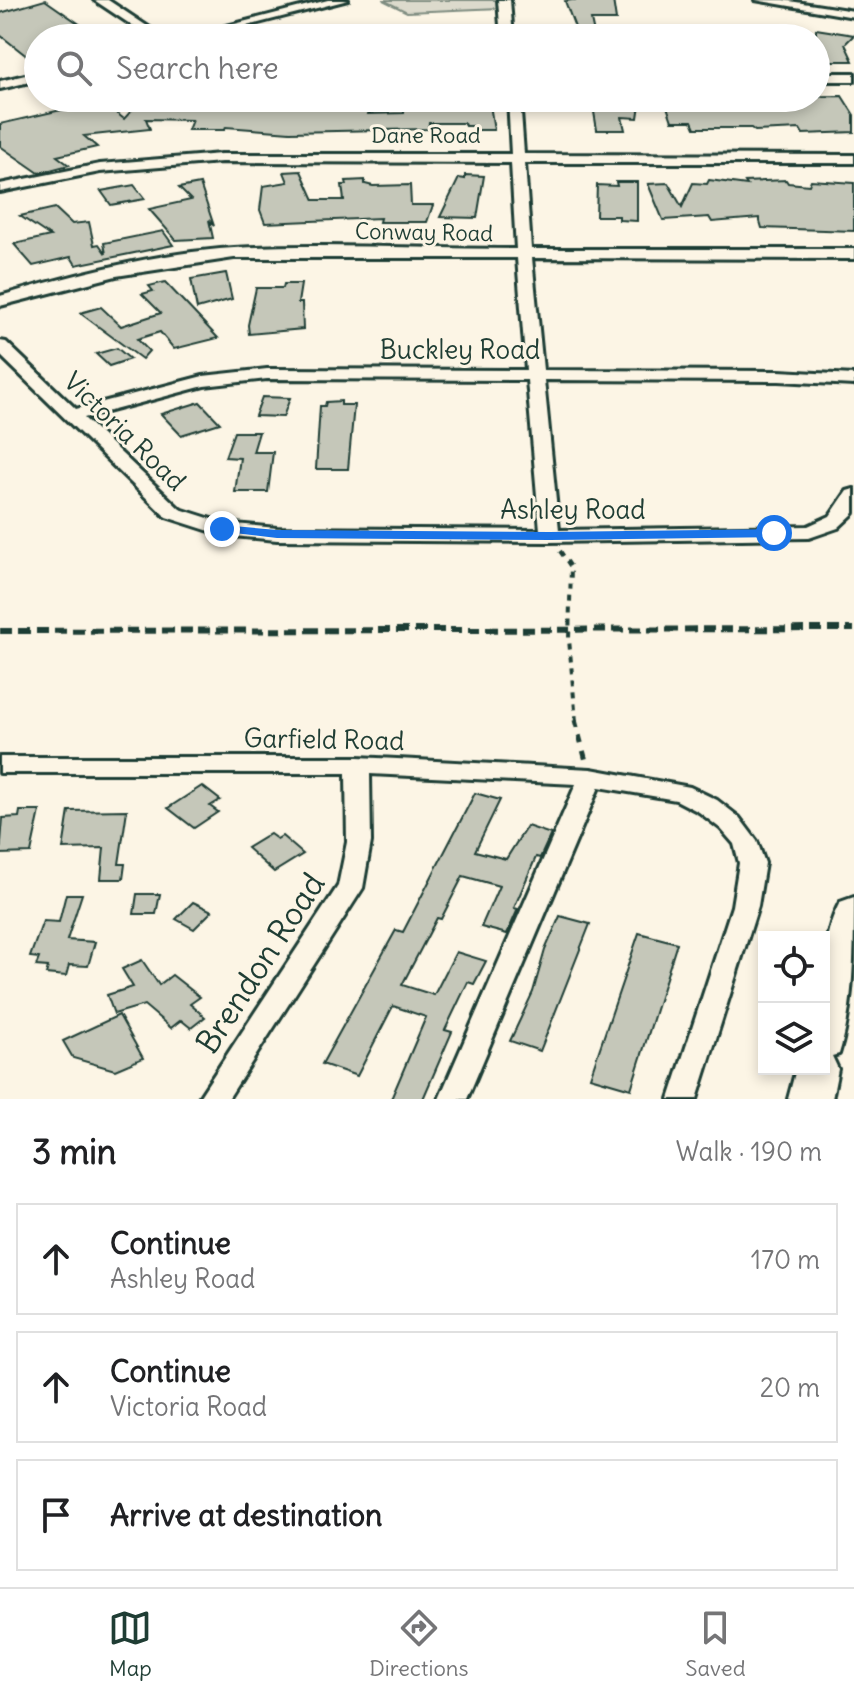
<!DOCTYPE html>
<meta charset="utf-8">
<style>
body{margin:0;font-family:Delius,sans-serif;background:#f2f2f2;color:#202124}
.controls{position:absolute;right:24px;bottom:24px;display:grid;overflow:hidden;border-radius:0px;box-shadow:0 4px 12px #0003}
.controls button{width:72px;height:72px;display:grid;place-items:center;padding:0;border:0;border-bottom:2px solid #e0e0e0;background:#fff;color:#202124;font:40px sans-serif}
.stop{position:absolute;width:24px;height:24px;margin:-18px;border:6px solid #1a73e8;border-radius:50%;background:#fff}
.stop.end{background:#1a73e8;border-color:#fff;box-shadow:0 2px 8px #0008}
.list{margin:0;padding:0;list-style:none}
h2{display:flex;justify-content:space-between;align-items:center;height:104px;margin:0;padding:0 32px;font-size:34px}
h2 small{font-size:26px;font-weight:400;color:#757577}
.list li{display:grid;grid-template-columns:52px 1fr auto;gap:24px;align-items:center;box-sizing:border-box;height:112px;margin:0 16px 16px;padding:0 16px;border:2px solid #e0e0e0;border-radius:0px}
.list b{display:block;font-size:30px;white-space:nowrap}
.list p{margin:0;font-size:26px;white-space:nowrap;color:#757577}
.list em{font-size:26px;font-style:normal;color:#757577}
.icon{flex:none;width:44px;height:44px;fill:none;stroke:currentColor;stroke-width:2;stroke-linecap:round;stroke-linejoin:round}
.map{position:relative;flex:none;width:854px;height:1099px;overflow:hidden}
.search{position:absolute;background:#fff;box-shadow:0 4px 12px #0003;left:24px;right:24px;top:24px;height:88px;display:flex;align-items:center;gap:20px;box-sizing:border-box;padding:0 28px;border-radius:44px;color:#757577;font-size:30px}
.sheet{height:488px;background:#fff}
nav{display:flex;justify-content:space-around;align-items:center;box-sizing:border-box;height:112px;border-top:2px solid #e0e0e0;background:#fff;font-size:22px;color:#757577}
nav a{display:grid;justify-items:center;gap:4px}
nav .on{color:#1f3d34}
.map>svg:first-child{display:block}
.green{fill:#dcdacc;stroke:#7e8c80;stroke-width:2}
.building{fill:#c5c7b9;stroke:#1f3d34;stroke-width:2}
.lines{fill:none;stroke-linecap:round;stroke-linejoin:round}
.street-casing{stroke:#1f3d34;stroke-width:6}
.secondary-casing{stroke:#1f3d34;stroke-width:6}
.path-far1{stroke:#1f3d34;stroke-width:4;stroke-dasharray:6 6;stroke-linecap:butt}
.path{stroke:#1f3d34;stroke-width:5;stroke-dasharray:8 8;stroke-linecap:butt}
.street{fill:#fcf5e5;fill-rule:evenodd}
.secondary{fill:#fcf5e5;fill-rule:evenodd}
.rail{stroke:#1f3d34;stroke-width:6;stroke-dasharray:12 6;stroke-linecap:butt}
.route{fill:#1a73e8}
.labels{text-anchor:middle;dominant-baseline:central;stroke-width:6;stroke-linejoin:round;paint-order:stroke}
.far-street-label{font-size:22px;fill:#1f3d34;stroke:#fcf5e5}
.street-label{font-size:26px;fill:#1f3d34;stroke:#fcf5e5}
.near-street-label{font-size:32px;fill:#1f3d34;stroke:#fcf5e5}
</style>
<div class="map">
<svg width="854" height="1099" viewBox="0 0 854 1099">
<rect width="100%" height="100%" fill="#fcf5e5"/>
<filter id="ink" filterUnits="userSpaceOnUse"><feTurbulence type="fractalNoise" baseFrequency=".0125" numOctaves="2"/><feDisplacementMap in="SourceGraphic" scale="16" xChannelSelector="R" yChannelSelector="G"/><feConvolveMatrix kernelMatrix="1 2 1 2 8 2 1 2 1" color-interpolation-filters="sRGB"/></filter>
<g filter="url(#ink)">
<!-- green -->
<path class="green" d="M383,0H499L500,8L407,12Z"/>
<!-- building -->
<g class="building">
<path d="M45,0L88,30L38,38V65L0,35V13Z"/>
<path d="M572,0H613L616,20H591L595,38H579L565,1Z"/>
<path d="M816,29L854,35L845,44L853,61H825L821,53H816Z"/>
<path d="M842,96L854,115V132L803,134L800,129L755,131L751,128H695L692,121H672L664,98Z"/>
<path d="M91,98H98L124,119L142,99L370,98L368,114L404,113L405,98H493L491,111L494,130H475L474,126H465L464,123H429L428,129L290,132L226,127L225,130H188L192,120L146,119L150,129L84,136L97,147L57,156L69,165L39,173L0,146V124L70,108L65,103Z"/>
<path d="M599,98H641L638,118L622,117L625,130H597L592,100Z"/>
<path d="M301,171L314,200H344L342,185H347L346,181L365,180V184L373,186L410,185L411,205H433L427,222H379L380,218L265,223L260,210L263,186L288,182L284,172Z"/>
<path d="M465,175L484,176L477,218L440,217L459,178L465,179Z"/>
<path d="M709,180L747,185L745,182L786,180L788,183L809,185L811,180L854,183V231L762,228L759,218L712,222L709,217L663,220L648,184L668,183L682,207L693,183L707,184Z"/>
<path d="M616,182H637V221L619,220V216H596L597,185L617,186Z"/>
<path d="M200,184L214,226L209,220L213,238L176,240L149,209L191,200L179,188Z"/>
<path d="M134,185L145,199L111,205L101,191Z"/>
<path d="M55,208L72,224L89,222L94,245L99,244L106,254L104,243L163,231L173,245L76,265L71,257L33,266L14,244L50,236L20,216Z"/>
<path d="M226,273L232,299L197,309L191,279Z"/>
<path d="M165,282L218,338L174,349L160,332L137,339L149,351L142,359L80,313L101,307L121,326L161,313L142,294L153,291L149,286Z"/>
<path d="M284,284H301L298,303H302L303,329L249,334L248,325L256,288H283Z"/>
<path d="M117,348L130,359L109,366L96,354Z"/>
<path d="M262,397L290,398L283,417L255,416Z"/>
<path d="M341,401V405H354L348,469H316L320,406H325L326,402Z"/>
<path d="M200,402L220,423L181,435L161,414Z"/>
<path d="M234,432H259L253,452H273L268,492H235L240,458L225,457Z"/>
<path d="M202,786L220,800L210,806L218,812L194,828L168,808Z"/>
<path d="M475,793L500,800L475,851L506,859L527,826L551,834L540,858L536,857L514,908L518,909L507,934L481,927L499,886L463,876L441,919L437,918L402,985L434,995L456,952L486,961L474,984L468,982L445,1030L452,1032L423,1099H391L426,1017L393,1006L357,1076L322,1064L396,930L403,932Z"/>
<path d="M127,810L119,864H125L123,879H101L104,848L63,849L69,811Z"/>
<path d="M20,811H40L31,853L0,854L3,818L19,817Z"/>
<path d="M270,834L277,839L282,836L303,854L274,872L247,848Z"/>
<path d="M66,894H82L67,940L95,942L88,966L69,965L66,976L46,974L48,967L36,966L39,958L30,957L43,921L59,922Z"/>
<path d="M137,894H160L156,914H134Z"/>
<path d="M193,902L212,911L194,929L176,919Z"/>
<path d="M560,916L590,924L540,1051L510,1041L533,992L545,950Z"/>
<path d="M639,933L677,943L631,1089L590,1077Z"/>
<path d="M142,960L159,985L172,975L200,997L190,1004L205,1017L191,1028L181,1020L171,1028L144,1005L114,1014L107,995L133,987L122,969Z"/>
<path d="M119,1015L143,1058L115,1070L73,1058L63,1041Z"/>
</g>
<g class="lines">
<!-- street casing -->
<g class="street-casing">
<g id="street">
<path d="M94,0H108L165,38H151Z"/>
<path d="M328,0H348L200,38H180Z"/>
<path d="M498,0H510L513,38H501Z"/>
<path d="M755,0H783L854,11V17Z"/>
<path d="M38,72V80L0,89V81Z"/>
<rect x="816" y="73" width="38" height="8"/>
<path d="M508,98H520L524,154L854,155V163H525L531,249H854V259L532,258L543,370L779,371L854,375V385L779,381L544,380L559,530L808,526L830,516L847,491L854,489V513L838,528L809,538L550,542L277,540L222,535L166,517L0,355V341L6,342L76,409L203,376L267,369L526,370L517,258H234L116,276L0,306V296C75,274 155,253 234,248C327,243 423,249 516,249L511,163L221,162L100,172L0,192V184L100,164L221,154H511ZM267,379L527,380L540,530L277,528L224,523L180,509L84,418L204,386Z"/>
<path d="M0,757H358L591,769L690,787L717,800L739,817L757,841L765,863L758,906L697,1099H669L732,906L739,863L734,844L721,829L699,812L676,800L599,787L467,1099H439L576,784L370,774L371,842L363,888L228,1099H198L338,886L347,842L346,773H0Z"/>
</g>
</g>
<!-- secondary casing -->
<g class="secondary-casing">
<path id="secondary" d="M854,897C854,948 854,1007 839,1054L832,1056L838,1069L832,1099H788L796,1069H824C824,1016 814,950 840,902Z"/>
</g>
<!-- path-far1 -->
<path class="path-far1" d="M560,551L571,567L569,639L576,722"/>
<!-- path -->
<path class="path" d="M575,720L586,761"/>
<!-- street -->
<use href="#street" class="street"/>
<!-- secondary -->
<use href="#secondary" class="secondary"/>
<!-- rail -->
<path class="rail" d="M0,631L854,629"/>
</g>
</g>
<!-- route -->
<path class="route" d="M222,525L277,530L550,532L774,529L780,533L774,537L550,540L277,538L217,531V526Z"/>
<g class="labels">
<!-- far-street labels -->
<g class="far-street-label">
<text x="426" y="135">Dane Road</text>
<text transform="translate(424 232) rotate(1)">Conway Road</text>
</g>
<!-- street labels -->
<g class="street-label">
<text x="460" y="349">Buckley Road</text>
<text transform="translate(125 431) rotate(44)">Victoria Road</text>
<text x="573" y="509">Ashley Road</text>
<text transform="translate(324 739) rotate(1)">Garfield Road</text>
</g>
<!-- near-street labels -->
<g class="near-street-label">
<text transform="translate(260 963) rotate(-57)">Brendon Road</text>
</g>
</g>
</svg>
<div class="controls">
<button><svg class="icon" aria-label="locate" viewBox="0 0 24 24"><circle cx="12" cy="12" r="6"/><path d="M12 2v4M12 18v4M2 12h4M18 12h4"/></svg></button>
<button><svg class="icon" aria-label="layers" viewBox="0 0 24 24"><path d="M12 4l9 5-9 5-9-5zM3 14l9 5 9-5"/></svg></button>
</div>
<div class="stop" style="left:774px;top:533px"></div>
<div class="stop end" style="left:222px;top:529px"></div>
<div class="search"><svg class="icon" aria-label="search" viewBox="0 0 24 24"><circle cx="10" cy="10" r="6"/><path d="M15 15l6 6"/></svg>Search here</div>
</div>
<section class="sheet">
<h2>3 min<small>Walk · 190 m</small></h2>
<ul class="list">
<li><svg class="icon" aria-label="ahead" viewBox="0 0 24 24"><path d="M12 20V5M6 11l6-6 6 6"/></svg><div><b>Continue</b><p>Ashley Road</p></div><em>170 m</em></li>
<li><svg class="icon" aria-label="ahead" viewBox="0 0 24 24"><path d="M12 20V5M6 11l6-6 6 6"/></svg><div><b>Continue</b><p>Victoria Road</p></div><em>20 m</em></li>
<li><svg class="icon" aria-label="arrive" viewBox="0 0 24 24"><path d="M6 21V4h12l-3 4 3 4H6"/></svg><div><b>Arrive at destination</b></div></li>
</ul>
</section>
<nav>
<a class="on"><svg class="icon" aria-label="map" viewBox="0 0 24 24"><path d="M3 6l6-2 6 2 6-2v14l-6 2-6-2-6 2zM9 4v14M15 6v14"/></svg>Map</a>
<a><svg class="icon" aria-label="directions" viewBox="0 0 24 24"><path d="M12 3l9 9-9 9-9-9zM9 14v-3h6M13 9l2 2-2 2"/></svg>Directions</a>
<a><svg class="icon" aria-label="saved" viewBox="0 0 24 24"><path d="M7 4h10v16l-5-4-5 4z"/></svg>Saved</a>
</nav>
